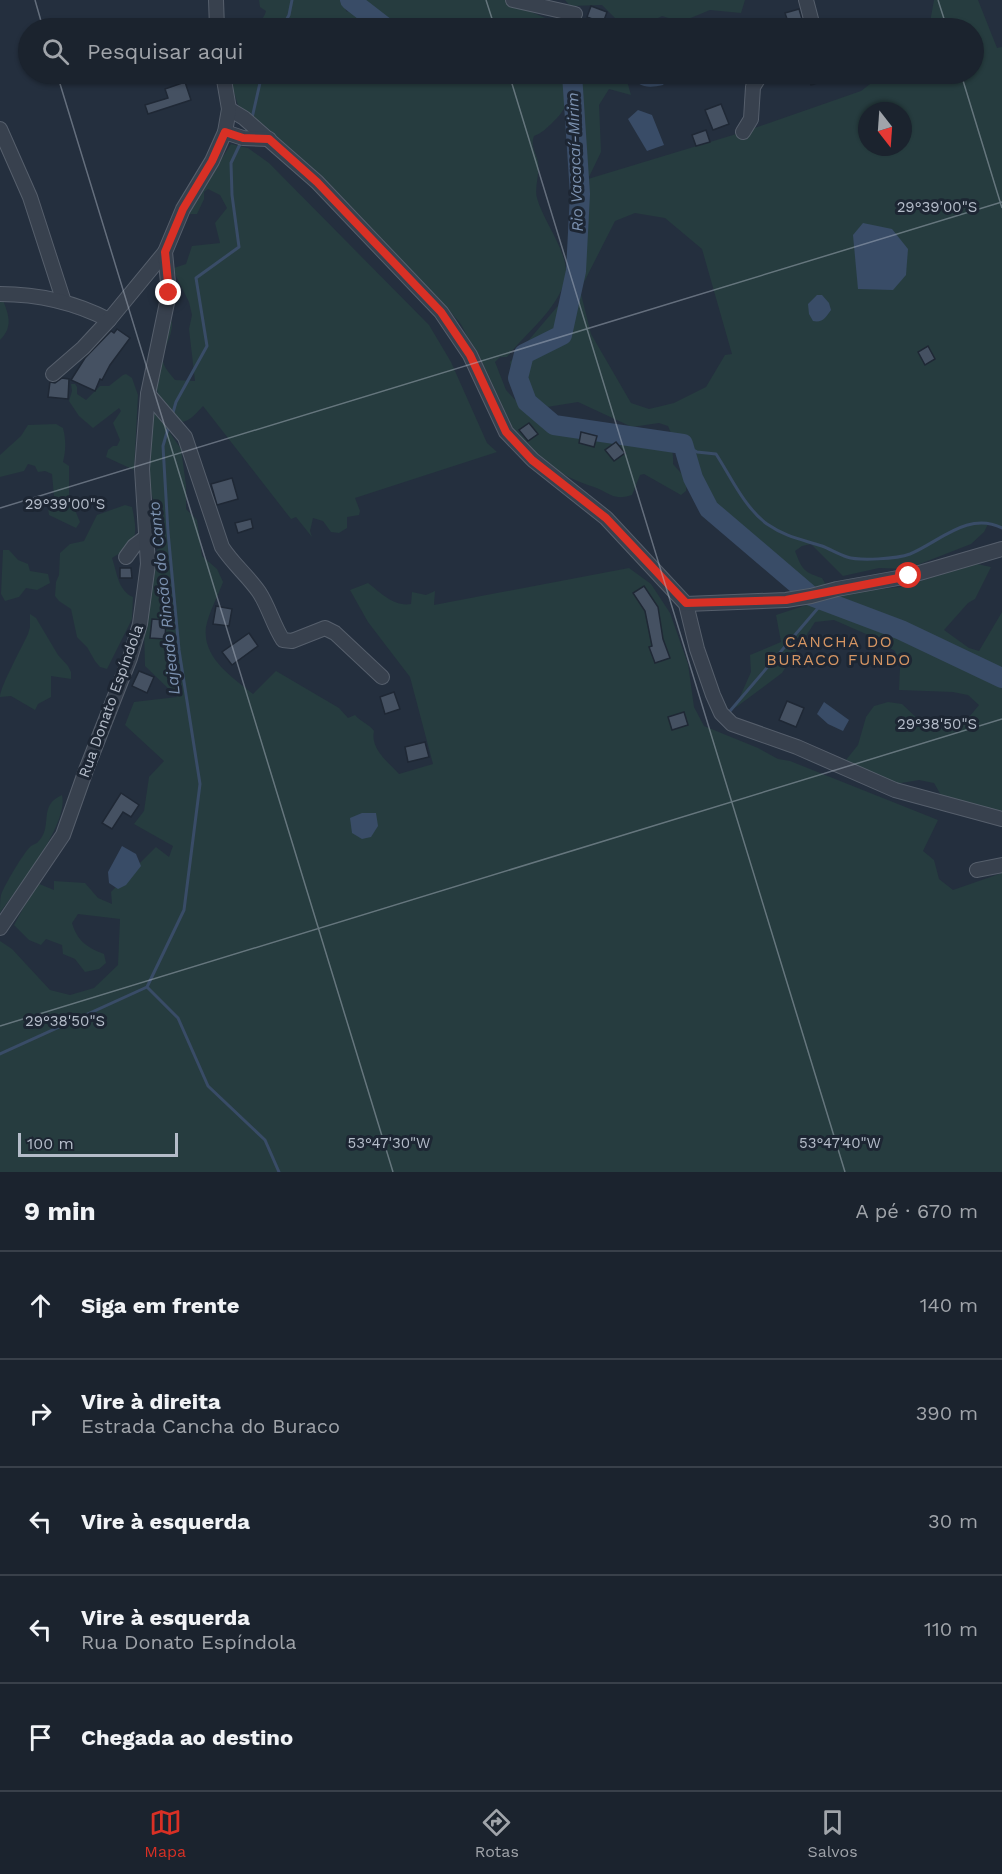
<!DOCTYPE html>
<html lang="pt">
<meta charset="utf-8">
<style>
body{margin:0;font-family:"Work Sans",sans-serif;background:#242b36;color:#f1f3f6}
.compass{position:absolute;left:858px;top:102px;width:54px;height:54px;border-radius:50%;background:#1b232e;box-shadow:0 2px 4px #0004;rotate:163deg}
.scale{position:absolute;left:18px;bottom:15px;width:160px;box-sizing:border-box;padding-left:6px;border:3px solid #b4bcc9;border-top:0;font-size:16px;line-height:21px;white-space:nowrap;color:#b4bcc9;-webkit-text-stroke:4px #1d2633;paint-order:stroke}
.stop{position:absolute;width:18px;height:18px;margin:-14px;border:4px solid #d93025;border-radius:50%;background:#fff}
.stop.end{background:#d93025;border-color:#fff;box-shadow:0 2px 6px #0008}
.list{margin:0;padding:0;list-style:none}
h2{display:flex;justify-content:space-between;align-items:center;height:78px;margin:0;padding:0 24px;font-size:26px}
h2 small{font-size:20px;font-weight:400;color:#a0a4aa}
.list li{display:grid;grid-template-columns:39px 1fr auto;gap:18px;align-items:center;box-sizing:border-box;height:108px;padding:0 24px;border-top:2px solid #39404a}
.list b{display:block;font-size:22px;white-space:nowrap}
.list p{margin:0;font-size:20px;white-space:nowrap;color:#a0a4aa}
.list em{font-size:20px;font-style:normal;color:#a0a4aa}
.icon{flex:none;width:33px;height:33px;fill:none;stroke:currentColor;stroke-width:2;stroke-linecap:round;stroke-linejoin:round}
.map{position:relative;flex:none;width:1002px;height:1172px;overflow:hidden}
.search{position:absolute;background:#1b232e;box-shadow:0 2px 4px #0004;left:18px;right:18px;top:18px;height:66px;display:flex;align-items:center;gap:15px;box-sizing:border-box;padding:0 21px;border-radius:33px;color:#a0a4aa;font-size:22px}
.sheet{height:618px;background:#1b232e}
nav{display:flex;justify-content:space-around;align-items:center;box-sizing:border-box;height:84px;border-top:2px solid #39404a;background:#1b232e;font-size:16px;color:#a0a4aa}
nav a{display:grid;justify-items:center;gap:3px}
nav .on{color:#d93025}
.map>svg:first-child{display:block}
.green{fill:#263c3f;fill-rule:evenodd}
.water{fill:#394c67}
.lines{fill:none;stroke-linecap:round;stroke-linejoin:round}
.stream{stroke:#394c67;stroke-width:3}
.river{stroke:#394c67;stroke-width:20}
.building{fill:#455162;stroke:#1f2835;stroke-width:1.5}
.minor-casing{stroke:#565f6c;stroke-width:16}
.minor{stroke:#38414e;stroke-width:14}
.route{stroke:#d93025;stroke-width:8}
.ticks{fill:none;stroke:#b4bcc9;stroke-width:1.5;stroke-opacity:0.45}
.labels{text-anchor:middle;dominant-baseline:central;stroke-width:6;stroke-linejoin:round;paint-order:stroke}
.street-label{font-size:15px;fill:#b4bcc9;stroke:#1d2633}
.water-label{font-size:16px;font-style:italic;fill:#7c92b1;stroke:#1d2633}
.neighbourhood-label{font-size:16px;letter-spacing:1.5px;fill:#d59563;stroke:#1d2633}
.ticks-label{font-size:15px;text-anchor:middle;fill:#b4bcc9;stroke:#1d2633;stroke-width:6;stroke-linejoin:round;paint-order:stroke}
</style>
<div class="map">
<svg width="1002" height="1172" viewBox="0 0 1002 1172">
<rect width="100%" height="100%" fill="#242f3e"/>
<!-- green -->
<g class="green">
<path d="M259,0H340L347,12L352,5L362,11L371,28H256C259,21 264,19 266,11L260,7Z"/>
<path d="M361,0H511C541,20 582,35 617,20L602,5L570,6L565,0H745L741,13L710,10L681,22L662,16L652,21L649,28H380L373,25V16Z"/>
<path d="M934,0H978L997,48L1002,47V529L989,522L984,532L971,544L907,569L879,568L843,576L811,544L802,546L795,551C802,569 803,572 822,578L826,585L809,590L742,538L693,486L668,426L659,423L632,427L578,402L547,407L530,400L512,379L510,362L563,300L572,268L571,237L579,208L571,190L574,126L569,74H625L631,95L609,89L599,105L601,152L588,179L743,132L861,91L883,74H974V28H929ZM867,111H903V147H867ZM635,213L665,218L702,249L732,354L725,355L706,387L674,403L649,409L631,403L591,334L580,290L615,221Z"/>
<path d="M228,74H562C567,97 572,104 553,122C547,128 542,133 534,136C530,146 536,152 538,162C540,173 534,189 537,198C543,222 572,256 565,280C557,310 525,334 507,357H500L495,362L506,390L519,404L549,416H560L577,425L596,424L635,433L661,432C670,441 674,451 673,464L687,480L686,491L681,495L644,474L640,475L632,495C612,501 611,493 594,487C558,476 520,450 501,416C489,395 481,370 471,348C468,340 465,330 460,323C453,315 446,307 439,299L271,131L238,105Z"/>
<path d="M231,144L248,148L269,163L429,325L451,362L487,443L497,452L355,498L360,511L359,515L347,517V528L339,533L331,532L323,521L313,518L310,531L312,537L296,517L291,519L203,406C197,412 190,422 181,422C166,423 157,392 155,381C154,370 165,338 169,326L172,321C173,337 163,347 163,359C162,366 171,375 175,380L195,381L189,329L192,315L189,302L175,274L174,268L186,264L192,246L220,243L215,223L227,208L220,195L208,189L204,192V199L197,214H186Z"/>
<path d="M0,300H3C9,316 13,327 0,340Z"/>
<path d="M126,374L132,378L138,395L134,470L106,457L108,450L113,446H117L120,440L113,423L121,411L119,408L93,428L79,416L69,401L72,391L71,384H75L77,387V394L86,400L100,386H109L123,375Z"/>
<path d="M153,408L181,449L186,485V509L197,520L202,556L217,569L223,582C218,596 209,612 206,627C202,658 232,677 253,694L276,671L339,708L348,718L355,715C361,722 369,724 374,731C370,749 388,762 399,774L433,764L410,677L368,622L350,590L368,583C381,593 394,607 411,604L412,592L426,595L435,591L434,605L629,568L651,584L670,613L688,664L694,707L704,726L758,748L778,759L790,761L938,820L923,851L934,860L939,879L953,890L1002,873V1172H0V941L12,949L50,990L70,995L94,988L118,965L120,919L78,914L72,923C77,941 88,948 104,954L106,963L99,969L85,972L75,959L63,954L62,945L46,939L41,945L29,940L14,925L37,883L54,890V881L85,883L98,898L112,904L111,892L156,847L169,857L173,846L134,824L144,811L149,777L164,761L125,725L134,702L177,697L145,666L144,629L158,546L153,499L144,470Z"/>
<path d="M56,424L63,428C66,440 66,449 63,462L69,466V496L80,522L76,528L49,515L48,508L54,496L52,474L45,471L38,472L35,466L28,464L24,471L0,477V455L21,436L28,425Z"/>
<path d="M125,505L132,507C138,535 138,543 112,558C117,572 118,591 133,597L132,619L107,669L100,667L95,661L87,647L77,637L71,609L59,601L55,596L56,582L59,575L60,553L70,544L84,541L97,515Z"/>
<path d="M3,550H9L18,560L28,564L30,571L48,574L50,583L37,590L26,588L19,597L5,601L1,594Z"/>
<path d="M977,564L991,567L975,599L968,603L944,630L969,648L979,651L1002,612V815L968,805L957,799L942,797L934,783L919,780L889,785L842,765L858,745L866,717L874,706L888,702L902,704L923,724L937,719L953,722L970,716L979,705L968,695L953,692L899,690L900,668L895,651L866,634L834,620L815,622L782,673L735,708L751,672L750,655L781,642L776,615L843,593L901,587Z"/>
<path d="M30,614L36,618L58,655L68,666L71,672V679L51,676V697L38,704L35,710L11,696L0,697C0,687 22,647 28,634L30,627Z"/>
<path d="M62,795C69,825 17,888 0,913C0,907 0,900 1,895C5,884 23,854 30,847C33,844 36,844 38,842C54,826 37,806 62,795Z"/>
</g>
<!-- water -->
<g class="water">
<path d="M627,74H670L663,85C645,89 639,86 627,74Z"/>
<path d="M638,110L652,115L664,145L647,151L628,119Z"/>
<path d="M863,223L892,229L908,249L906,275L893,290L858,289L853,235Z"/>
<path d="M817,295H822L829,303L831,310C826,317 823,323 813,321L809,314L808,304Z"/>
<path d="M824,702L849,720L843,731L828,724L817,714Z"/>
<path d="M362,813H376L378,826L371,837L362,839L352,833L350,818Z"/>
<path d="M122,846L136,854L141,866L126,885L118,889L109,883L108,872Z"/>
</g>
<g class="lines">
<!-- stream -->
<g class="stream">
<path d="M282,28L289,15L292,0"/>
<path d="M252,118L262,74"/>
<path d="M172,416L176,402L207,346L196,278L239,247L232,195L231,163L241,142"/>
<path d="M683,444L697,452L716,454C731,477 744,507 767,524C786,537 800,539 822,546C830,549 838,554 847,557C859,561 897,559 910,554C939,542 968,511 1002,528"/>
<path d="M730,711L824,601"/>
<path d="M147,987L178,1018L208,1086L265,1140L279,1172"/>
<path d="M0,1054L147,987L184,910L200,784L179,650L168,532L163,446L169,425"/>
</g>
<!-- river -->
<g class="river">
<path d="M350,0L386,28"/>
<path d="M572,74L580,194L576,271L562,335L524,354L518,378L527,402L554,425L683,444L693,478L709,509L811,596L901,630L1002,678"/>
</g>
</g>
<!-- building -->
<g class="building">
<path d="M591,6L607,12L603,23L587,17Z"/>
<path d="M799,9L802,19L800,25L790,28L785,13Z"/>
<path d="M808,74H824L826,80L811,85Z"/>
<path d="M185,82L191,100L148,114L145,105L168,98L165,89Z"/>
<path d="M721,104L729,124L713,130L705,110Z"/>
<path d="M706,130L710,142L696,146L692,135Z"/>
<path d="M117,329L130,338L110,365L102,380L100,379L95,391L71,380L85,358L111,331L114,333Z"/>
<path d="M928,346L935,359L925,365L918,352Z"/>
<path d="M62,378L69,379L68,399L48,397L50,382L55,383Z"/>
<path d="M529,423L538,434L528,441L519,430Z"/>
<path d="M581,432L597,436L594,447L579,443Z"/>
<path d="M616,442L625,453L614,461L605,450Z"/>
<path d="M232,478L238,499L217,505L211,484Z"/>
<path d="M251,519L253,528L238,533L235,523Z"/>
<path d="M120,568H131L132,578H120Z"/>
<path d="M644,586L658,607L663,639L670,658L655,663L649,647L652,646L645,611L633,593Z"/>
<path d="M216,606L232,609L229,626L213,624Z"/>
<path d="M152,619L166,620L165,639L150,638Z"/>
<path d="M249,633L258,646L232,665L222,652Z"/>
<path d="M139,671L154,677L147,693L132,686Z"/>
<path d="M394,692L400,709L385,714L380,697Z"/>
<path d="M787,701L804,708L796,727L779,720Z"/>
<path d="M684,712L688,725L672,730L668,717Z"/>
<path d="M425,742L429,757L408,762L405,747Z"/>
<path d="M121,793L139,805L131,817L123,812L112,829L102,823Z"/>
</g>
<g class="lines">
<!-- minor casing -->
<g class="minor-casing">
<g id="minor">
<path d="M216,0L217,28"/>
<path d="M513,0L575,14"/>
<path d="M806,0L811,19L809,28"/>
<path d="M229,109L244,118L317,182L441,312L470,355L506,432L533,460L606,518L686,604L697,649L713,695L721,713L732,724L797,747L895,790L1002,819"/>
<path d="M0,129L30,197L64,302"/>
<path d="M225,132L243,138L269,139"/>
<path d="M743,132L751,119L753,87L761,74"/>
<path d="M0,294C37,294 76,303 109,320"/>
<path d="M53,374L83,348L109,320L165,252"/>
<path d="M148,394L185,437L222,547C233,564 248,576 259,592C269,607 273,625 283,640L292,641L325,628L335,633L382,677"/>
<path d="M126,557L134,546L146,537"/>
<path d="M686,604L786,600L811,596L837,589L909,576L1002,549"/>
<path d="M977,870L1002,865"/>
<path d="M0,928L63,835L86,770L130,658L140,624L148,564L142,469L148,394L169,293L165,252L183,209L212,161L225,132L229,109L223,74"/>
</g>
</g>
<!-- minor -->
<use href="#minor" class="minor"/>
</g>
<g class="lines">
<!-- route -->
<path class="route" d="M169,293L165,252L183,209L212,161L225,132L243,138L269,139L317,182L441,312L470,355L506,432L532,460L606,518L686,603L786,600L909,576"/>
</g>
<!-- ticks -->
<path class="ticks" d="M35,0L43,28M486,0L495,28M938,0L947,28M57,74L393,1172M509,74L845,1172M961,74L1002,208M0,508L1002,202M0,1026L1002,719"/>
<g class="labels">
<!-- street labels -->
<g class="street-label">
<text transform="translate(111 701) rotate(-70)">Rua Donato Espíndola</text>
</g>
<!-- water labels -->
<g class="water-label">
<text transform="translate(575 162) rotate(-92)">Rio Vacacaí-Mirim</text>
<text transform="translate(164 598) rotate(-96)">Lajeado Rincão do Canto</text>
</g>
<!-- neighbourhood labels -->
<g class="neighbourhood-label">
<text x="839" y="641">CANCHA DO<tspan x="839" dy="18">BURACO FUNDO</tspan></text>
</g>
</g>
<g class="ticks-label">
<text x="937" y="212">29°39'00"S</text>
<text x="65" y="509">29°39'00"S</text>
<text x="937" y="729">29°38'50"S</text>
<text x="65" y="1026">29°38'50"S</text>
<text x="389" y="1148">53°47'30"W</text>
<text x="840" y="1148">53°47'40"W</text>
</g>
</svg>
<svg class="compass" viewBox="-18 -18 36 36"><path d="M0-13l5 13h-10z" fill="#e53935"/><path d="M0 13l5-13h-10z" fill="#a0a4aa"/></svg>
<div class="scale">100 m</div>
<div class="stop" style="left:909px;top:576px"></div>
<div class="stop end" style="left:169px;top:293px"></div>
<div class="search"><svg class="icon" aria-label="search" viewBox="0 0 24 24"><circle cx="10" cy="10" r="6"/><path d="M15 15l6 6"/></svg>Pesquisar aqui</div>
</div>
<section class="sheet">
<h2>9 min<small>A pé · 670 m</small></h2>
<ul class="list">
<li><svg class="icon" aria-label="ahead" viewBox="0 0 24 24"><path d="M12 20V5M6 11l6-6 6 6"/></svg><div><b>Siga em frente</b></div><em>140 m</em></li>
<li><svg class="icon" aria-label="right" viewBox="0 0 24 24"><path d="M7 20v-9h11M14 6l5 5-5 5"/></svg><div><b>Vire à direita</b><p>Estrada Cancha do Buraco</p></div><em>390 m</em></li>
<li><svg class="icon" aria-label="left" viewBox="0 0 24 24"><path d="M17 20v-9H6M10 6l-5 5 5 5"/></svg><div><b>Vire à esquerda</b></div><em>30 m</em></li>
<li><svg class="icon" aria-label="left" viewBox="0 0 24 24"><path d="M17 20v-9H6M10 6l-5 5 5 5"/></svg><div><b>Vire à esquerda</b><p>Rua Donato Espíndola</p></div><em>110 m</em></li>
<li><svg class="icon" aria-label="arrive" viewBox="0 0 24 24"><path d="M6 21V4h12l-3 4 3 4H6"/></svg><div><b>Chegada ao destino</b></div></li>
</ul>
</section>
<nav>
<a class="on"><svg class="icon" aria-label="map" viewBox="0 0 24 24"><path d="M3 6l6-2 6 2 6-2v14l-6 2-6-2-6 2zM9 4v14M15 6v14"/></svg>Mapa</a>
<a><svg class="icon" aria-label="directions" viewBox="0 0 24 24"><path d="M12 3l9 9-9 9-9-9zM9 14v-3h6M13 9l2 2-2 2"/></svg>Rotas</a>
<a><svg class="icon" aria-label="saved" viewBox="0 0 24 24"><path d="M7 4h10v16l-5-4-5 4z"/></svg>Salvos</a>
</nav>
